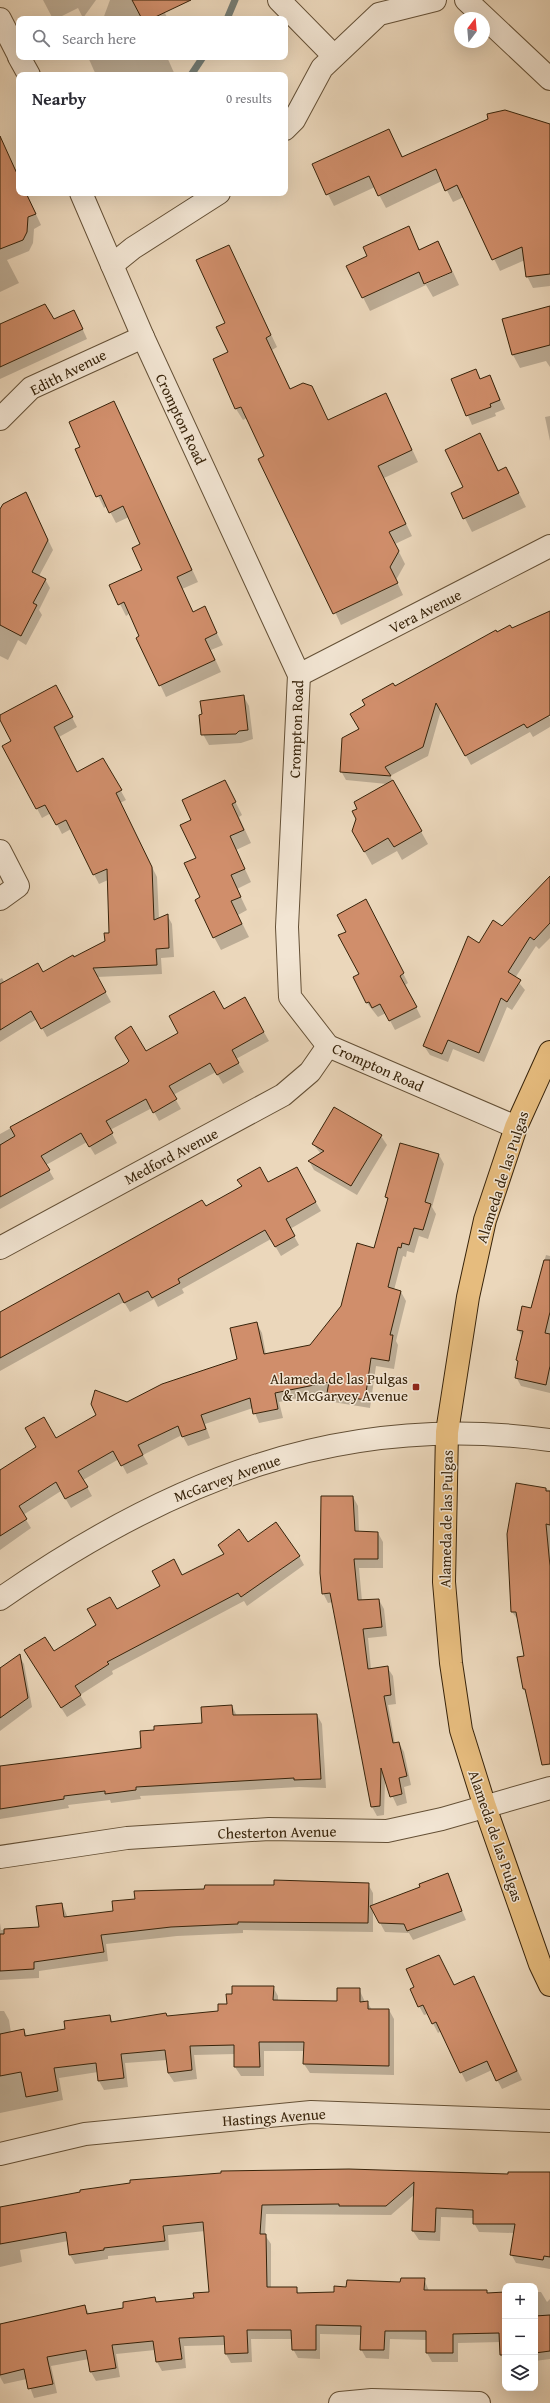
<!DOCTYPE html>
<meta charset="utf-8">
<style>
body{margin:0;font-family:"Gentium Book Plus",serif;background:#f2f2f3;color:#2b2b33}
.controls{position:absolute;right:12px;bottom:12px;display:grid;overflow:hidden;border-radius:8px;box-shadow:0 4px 16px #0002}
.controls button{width:36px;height:36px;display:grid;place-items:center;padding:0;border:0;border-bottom:1px solid #e1e1e2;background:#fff;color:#2b2b33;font:20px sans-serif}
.compass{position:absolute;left:454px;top:12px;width:36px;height:36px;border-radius:50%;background:#fff;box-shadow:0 4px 16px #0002;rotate:16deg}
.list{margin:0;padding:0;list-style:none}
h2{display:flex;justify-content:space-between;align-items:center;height:52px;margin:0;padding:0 16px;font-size:17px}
h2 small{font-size:13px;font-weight:400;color:#7c7c81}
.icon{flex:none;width:22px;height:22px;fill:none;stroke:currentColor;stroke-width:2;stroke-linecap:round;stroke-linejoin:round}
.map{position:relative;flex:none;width:550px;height:2403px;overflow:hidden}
.search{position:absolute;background:#fff;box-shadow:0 4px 16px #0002;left:16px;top:16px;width:272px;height:44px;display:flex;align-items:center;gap:10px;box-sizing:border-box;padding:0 14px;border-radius:8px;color:#7c7c81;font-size:15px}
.panel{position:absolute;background:#fff;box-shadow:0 4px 16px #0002;left:16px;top:72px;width:272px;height:124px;border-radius:8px}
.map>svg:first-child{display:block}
.shadow{fill:#0003}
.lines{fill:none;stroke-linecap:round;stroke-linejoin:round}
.stream{stroke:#747c74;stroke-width:7}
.building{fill:#d08e6b;stroke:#37230a}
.minor-casing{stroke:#645036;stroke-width:24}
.major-casing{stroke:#37230a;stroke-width:24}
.minor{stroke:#f2e5d3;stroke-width:22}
.major{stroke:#e6bc7e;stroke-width:22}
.poi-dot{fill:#8f2418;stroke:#f2e5d3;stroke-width:1.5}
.labels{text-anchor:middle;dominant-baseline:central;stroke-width:3;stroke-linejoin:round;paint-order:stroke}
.street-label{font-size:15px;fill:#37230a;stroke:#f2e5d3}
.poi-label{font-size:15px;fill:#37230a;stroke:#f2e5d3;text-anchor:end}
</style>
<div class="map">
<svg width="550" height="2403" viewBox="0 0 550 2403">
<rect width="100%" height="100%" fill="#ebd7bb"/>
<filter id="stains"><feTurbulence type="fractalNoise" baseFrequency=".005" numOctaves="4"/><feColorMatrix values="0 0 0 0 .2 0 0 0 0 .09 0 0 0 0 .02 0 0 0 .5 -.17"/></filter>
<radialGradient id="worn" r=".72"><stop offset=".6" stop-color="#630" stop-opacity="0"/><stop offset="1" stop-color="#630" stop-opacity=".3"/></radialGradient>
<!-- shadow -->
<g class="shadow">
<path d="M43,0H96L83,18L78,8L56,19H53Z"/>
<path d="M110,0H158L168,19H103Z"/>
<path d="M88,57H167L175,75H96Z"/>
<path d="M550,125V286L533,288L527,276L525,260L500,271L464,197L453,202L442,181L386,208L375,187L334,206L313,165L389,130L403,157Z"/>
<path d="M0,152L9,159L16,170L19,177V193H26L41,225L34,229L33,243L29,251L7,260L19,283L0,292Z"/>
<path d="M408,228L420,250L438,242L452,270L424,283V285L453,272L459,285L433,297L426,285L370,311L347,266L369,257Z"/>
<path d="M229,246L277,347L272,350L291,390L328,421L392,406L418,462L384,478L412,536L395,544L405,564L396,580L403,595L341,625L247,418L243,420L236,409L227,324Z"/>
<path d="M550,307V367L546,361L520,368L513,355Z"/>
<path d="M54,321H79L87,339L0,379V325Z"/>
<path d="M476,370L481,380L490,376L505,409L495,413L496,416L472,425L452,379Z"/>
<path d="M114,403L198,582L182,589L193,613L204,608L223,645L211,650L221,672L166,697L138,638L141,637L130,613L126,616L111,586L143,571L142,545L129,517L116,523L107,506L104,508L76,450L82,447Z"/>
<path d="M550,416V441L545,417Z"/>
<path d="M480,434L499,471L506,468L526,507L472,532L452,493L464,488Z"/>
<path d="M26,494L53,550L39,576L45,579L50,588L39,610L42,615L26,645L18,640L8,660L0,656V511Z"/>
<path d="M550,611V679L532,686L550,718V727L533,737L530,732L471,765L441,710L428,756L390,776L428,844L402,860L397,851L372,865L353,831L358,809L387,784L346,780L341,771L360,730L394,688L496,633L511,629Z"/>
<path d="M61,696L77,727L59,737L77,773L103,759L126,800L120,803L157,877L159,919L167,915L172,924L174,957L161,958L162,974L97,977L111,1002L47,1037L37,1019L0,1042V979L2,978L5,983L42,973L106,941L111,934L108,880L99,884L71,829L62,834L51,813L42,818L4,746L13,742L0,716Z"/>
<path d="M244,697L249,706L253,739L241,743L209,745L204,736L200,716Z"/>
<path d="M225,781L242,815L239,817L251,843L236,850L251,882L237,889L247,910L238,915L249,937L221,950L214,937L202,898L192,820Z"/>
<path d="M550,876V938L539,949L536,946L515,978L525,990L512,1010L507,1007L484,1062L453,1049L448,1062L430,1055L424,1046L479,944L503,927Z"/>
<path d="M371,910L408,983L405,985L421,1017L395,1030L386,1013L378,1017L367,1003L347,932Z"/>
<path d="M245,999L269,1041L236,1059L244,1072L223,1084L216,1072L173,1095L181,1109L159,1121L152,1108L110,1130L117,1143L95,1155L87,1142L46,1165L54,1179L0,1209V1134Z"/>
<path d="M335,1108L381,1136L387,1145L357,1195L314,1170L309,1161L321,1154L313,1144Z"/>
<path d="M401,1144L439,1155L444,1164L432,1207L436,1214L428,1239L419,1236L414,1253L407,1251L406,1257L403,1256L394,1290L401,1292L406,1301L396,1341L398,1345L394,1369L376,1366L370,1408L333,1402L328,1392L279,1402L283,1418L259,1423L253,1408L205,1424L210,1438L188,1446L182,1435L143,1455L148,1464L127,1474L119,1459L83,1480L92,1496L71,1508L61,1491L23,1515L31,1528L0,1550V1471L55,1439L127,1403L238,1359L257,1324L262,1333L266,1355L310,1346L342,1306L375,1249L388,1202L386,1197Z"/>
<path d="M296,1168L321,1211L290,1229L299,1245L281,1256L271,1239L182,1289L184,1293L158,1307L154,1299L130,1312L124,1302L0,1371V1313L205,1208L242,1187L238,1180L268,1184Z"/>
<path d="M546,1255L550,1256V1393L521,1386L516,1377L522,1337L518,1329L531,1309Z"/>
<path d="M516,1484L550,1490V1756L524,1689L525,1656L519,1621L512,1612L508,1534Z"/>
<path d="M353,1497L358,1506L359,1533H378L383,1542V1568H359L362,1601L379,1600L384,1609L387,1636L368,1638L371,1669L387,1667L393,1676L396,1704L388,1705L395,1744L399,1743L404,1752L411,1785L404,1787L407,1803L397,1806L385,1780L384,1815L377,1816L372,1807L333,1602L328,1603L323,1593Z"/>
<path d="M247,1543L299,1556L304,1565L247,1606L244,1601L112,1671L113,1674L80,1695L86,1705L67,1717L31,1660L54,1652L117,1610L161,1587L179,1570L182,1576Z"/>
<path d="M19,1656L24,1664L32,1707L0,1731V1669Z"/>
<path d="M232,1706L237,1716L317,1715L322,1724L326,1788L299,1787L140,1796L141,1799L111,1803L110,1800L68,1805L69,1808L0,1819V1768L142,1748L203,1724Z"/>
<path d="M447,1874L466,1920L413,1940L409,1933L385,1932L373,1910V1932L243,1930V1933L177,1936L106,1944L108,1961L39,1971V1978L0,1980V1923L1,1930L40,1928L62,1904L68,1918L114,1912L136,1900L205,1889L368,1884L373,1893V1906L421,1888Z"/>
<path d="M474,1977L522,2080L502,2089L492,2070L466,2082L441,2031L438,2033L428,2014L424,2015L419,2006L416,1987L454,1986Z"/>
<path d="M273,1987L278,1996V2001L338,2002L359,1989L365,2002H367L372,2010H389L394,2019V2075L310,2073L304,2064V2051H264V2076H241L235,2067V2054L194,2055L197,2079L174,2082L168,2073L167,2060L125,2063L128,2087L104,2090L99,2081L98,2072L59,2078L63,2100L0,2113V2011H4L9,2020L11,2033L24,2030L27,2036L66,2030L110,2016L113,2023L219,2012L228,2005Z"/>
<path d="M550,2176V2269L516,2263L511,2254L514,2233L479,2232L474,2223V2218L441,2217L440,2241L419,2240L413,2231L415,2194L391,2215L266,2214L265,2235L271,2244V2288H296L299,2294L335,2293L347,2288L424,2279L429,2291H486L488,2294L505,2293V2362L501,2355V2342L458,2343V2362H432L427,2353V2340L390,2339L389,2359L366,2358L361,2349V2335L320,2334V2359L298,2358L293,2349L292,2339H251L252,2362L231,2363L226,2354L225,2345L184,2346L186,2368L162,2371L157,2362L155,2350L116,2354L120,2377L96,2381L91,2372L89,2359L51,2366L57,2393L34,2398L27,2379L4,2384L0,2377V2324L85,2307L90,2315L124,2309L154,2298L157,2303L195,2298L210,2293L205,2231L168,2235L169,2250L108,2256V2259L75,2264L70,2255L68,2241L20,2250L22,2262L0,2267V2208L131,2184Z"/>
<path d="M535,2292H541L547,2302L550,2299V2359L535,2361Z"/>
</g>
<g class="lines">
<!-- stream -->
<g class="stream">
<path d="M227,19L235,0"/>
<path d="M191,75L203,57"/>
</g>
</g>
<!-- building -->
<g class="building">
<path d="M132,0H191L151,19H142Z"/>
<path d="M505,110L550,124V274L526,277L522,247L492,260L457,185L445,191L436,169L378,196L369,176L326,195L312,164L389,129L402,157L488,119L487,114Z"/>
<path d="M0,136L19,178V193H26L36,214L28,217L27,232L23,240L0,249Z"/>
<path d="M409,226L419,250L438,241L452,272L424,284L419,272L362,298L346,266L367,256L363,247Z"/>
<path d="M229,245L271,335L266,338L290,389L303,383L312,386L328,420L386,393L412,450L378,466L406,524L389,532L399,551L390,567L398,583L333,614L258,459L264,456L241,407L235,409L213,359L228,352L216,327L225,323L196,260Z"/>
<path d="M45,304L54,319L74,310L83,329L0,367V324Z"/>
<path d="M550,306V345L512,355L502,319Z"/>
<path d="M476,369L480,379L490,375L500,400L490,404L491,407L466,416L451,379Z"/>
<path d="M114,401L192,570L177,577L193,612L205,606L217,633L205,639L215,660L159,686L136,638L139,636L124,602L118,605L109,585L142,570L132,548L140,544L123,506L109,513L101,495L96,497L75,449L80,447L69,422Z"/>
<path d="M480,433L498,471L506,467L519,493L463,519L451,493L463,487L445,450Z"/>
<path d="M26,492L48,540L32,572L46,579L33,603L37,605L21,636L0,625V509L3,504Z"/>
<path d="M550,611V715L527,728L524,724L465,756L436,703L423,747L385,767L391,776L340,772L342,738L359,729L350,714L365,705L362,700L393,683L395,686L496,630L497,632L510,625L512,628Z"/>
<path d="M56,685L73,717L54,727L77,772L103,758L122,790L116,793L152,867L154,920L168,914L169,948L156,949L157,965L93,968L106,992L41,1029L31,1011L0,1030V984L38,963L43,972L73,955L74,957L105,941L104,933H109L107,869L93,875L66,820L56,825L45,805L36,809L2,746L11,741L0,720V715Z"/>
<path d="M244,695L248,730L239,731L236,734L201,735L199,715L202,714L200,701Z"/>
<path d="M225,780L236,802L232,804L244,830L230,836L245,869L231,875L241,897L231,901L242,924L213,938L195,900L200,897L184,863L196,858L180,825L191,820L182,800Z"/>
<path d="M393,780L422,831L394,847L388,838L364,852L352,831L356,819L352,811L357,809L354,802Z"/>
<path d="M550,876V923L534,940L530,937L508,972L521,980L507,1002L501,998L479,1053L448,1040L442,1054L423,1046L468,936L479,943L493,920L502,926Z"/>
<path d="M366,899L404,973L400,976L417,1007L389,1021L380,1004L372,1008L369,1002L366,1003L353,977L359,974L338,935L346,932L337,915Z"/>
<path d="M214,991L224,1009L245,997L264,1032L232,1050L239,1063L217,1075L210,1063L169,1086L177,1099L153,1113L146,1099L106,1121L113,1133L89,1147L81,1133L41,1156L50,1170L0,1197V1145L15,1136L10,1127L126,1064L129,1061L115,1038L116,1036L131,1026L146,1051L178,1033L169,1016Z"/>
<path d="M334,1107L382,1135L351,1186L308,1161L324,1151L312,1144Z"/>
<path d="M400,1143L439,1154L425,1202L431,1204L423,1230L414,1228L409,1245L402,1243L401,1248L398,1247L388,1287L401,1291L390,1335H393L389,1361L371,1358L365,1400L327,1393L329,1382L275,1393L278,1409L253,1414L250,1398L201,1415L206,1429L182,1437L178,1426L138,1445L143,1455L121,1466L113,1451L78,1471L88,1487L65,1499L56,1482L19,1506L27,1519L0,1536V1470L36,1447L25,1428L44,1417L56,1438L96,1415L91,1404L95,1390L127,1402L162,1384L237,1359L230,1328L257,1322L264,1354L310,1345L341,1306L357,1243L374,1248L388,1198L385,1197Z"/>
<path d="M260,1167L268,1182L297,1167L316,1202L286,1219L295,1236L275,1247L265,1230L178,1279L180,1283L152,1298L148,1291L124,1303L119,1293L0,1358V1312L202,1200L206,1206L242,1186L237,1180Z"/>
<path d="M544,1260H550V1312L545,1333L550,1334V1366L546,1385L515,1378L518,1361L516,1360L523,1331L517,1330L522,1306L531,1308Z"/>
<path d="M516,1483L546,1488V1491H550V1525L546,1524L550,1566V1764L542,1765L525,1689H523L517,1657L524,1656L516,1612H511L507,1534Z"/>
<path d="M321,1496H353L355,1531L378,1532V1559H354L358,1600L379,1599L382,1627L363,1629L368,1669L388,1666L391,1695L384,1696L393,1743L399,1742L407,1776L399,1778L402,1794L390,1797L381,1768L380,1806L371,1807L330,1593L322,1594L320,1573Z"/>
<path d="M276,1522L300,1556L241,1597L238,1593L107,1662L109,1664L75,1686L81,1695L61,1708L24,1650L45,1637L54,1651L96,1625L87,1609L110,1597L117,1609L160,1586L152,1571L174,1559L182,1575L224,1554L218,1545L239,1529L248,1542Z"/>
<path d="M20,1654L28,1698L0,1718V1668Z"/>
<path d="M232,1705L233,1715L317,1714L321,1779L294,1780V1778L136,1787V1790L105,1794V1791L64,1796V1799L0,1809V1766L141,1748L140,1731L154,1730V1726L202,1723L201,1707Z"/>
<path d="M448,1873L462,1911L407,1931L404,1924L379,1923L370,1906L420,1887L419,1884Z"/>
<path d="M274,1880L369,1883L368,1923L238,1922V1924L171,1927L101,1935L104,1952L34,1962V1969L0,1971V1934H4V1929L39,1927L36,1906L62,1903L64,1917L113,1911L112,1901L135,1899L134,1891L204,1889L205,1885H274Z"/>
<path d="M439,1955L454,1985L474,1976L517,2071L496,2081L487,2061L460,2073L436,2022L432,2024L423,2005L418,2007L410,1989L414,1987L406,1969Z"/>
<path d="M232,1986H274L273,2000L337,2001V1988H360V2002L368,2001V2009H389V2066L303,2064L304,2042H259L260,2067H234V2045L190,2046L192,2070L168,2073L165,2050L121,2054L124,2078L98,2081L96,2063L54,2068L58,2091L26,2097L21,2072L0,2076V2034L24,2029L25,2036L65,2029L64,2021L110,2015L111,2022L166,2013L167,2016L218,2011V2004H227L226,1994H232Z"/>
<path d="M349,2169L508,2174V2172H550V2257L544,2256L543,2260L510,2255L515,2224H473V2210L436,2208L435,2232L412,2231L414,2182L386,2206H339V2204L262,2205L260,2234H266L267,2287H297V2293L334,2292V2286L346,2287L347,2280L400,2282L401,2278H425L424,2290H487V2293L505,2292V2355H500L499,2333L453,2334V2353H426V2331H385L384,2350H360L361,2326L316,2325V2350H292L291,2330H247L248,2353L225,2354L224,2336L179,2338L182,2359L156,2362L153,2341L112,2345L116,2368L90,2372L86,2350L47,2357L53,2384L28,2389L24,2369L0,2375V2324L85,2305L87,2314L123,2308V2302L155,2297L156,2302L194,2298L193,2293L209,2292L203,2222L163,2226L165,2241L104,2248V2250L69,2255L66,2232L0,2244V2207L80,2192V2190L130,2183V2180L221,2173V2171Z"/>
<path d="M550,2315V2351L535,2353V2316Z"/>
</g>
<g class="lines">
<!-- minor casing -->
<g class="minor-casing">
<g id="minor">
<path d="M279,0L334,56"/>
<path d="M466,0L550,79"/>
<path d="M0,19L19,56"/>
<path d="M19,57L29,75"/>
<path d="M285,129L294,120L322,68L379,14L435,0"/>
<path d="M81,193L143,337L299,675L287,927L290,997L328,1046L516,1127"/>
<path d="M112,265L133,248L219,193"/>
<path d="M0,419L31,388L143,337"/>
<path d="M299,675L550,546"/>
<path d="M0,851L18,886L0,899"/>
<path d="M0,1248L283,1095L310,1072L328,1046"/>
<path d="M0,1599C169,1481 341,1411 550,1440"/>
<path d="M0,1857L127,1838L269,1829L387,1831L442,1819L550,1788"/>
<path d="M0,2154L85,2134L311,2112L550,2121"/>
<path d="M340,2403L372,2400L479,2403"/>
</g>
</g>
<!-- major casing -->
<g class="major-casing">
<path id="major" d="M550,1052L516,1127L485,1220L468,1297L447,1432L444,1582L451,1663L461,1730L485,1807L540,1964L550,1985"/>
</g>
<!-- minor -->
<use href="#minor" class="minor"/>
<!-- major -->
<use href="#major" class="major"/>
</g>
<!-- markers -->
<rect class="poi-dot" x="412" y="1383" width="8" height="8" rx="2"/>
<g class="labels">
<!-- street labels -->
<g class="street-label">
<text transform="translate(68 372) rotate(-27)">Edith Avenue</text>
<text transform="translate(181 419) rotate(65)">Crompton Road</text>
<text transform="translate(425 611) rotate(-27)">Vera Avenue</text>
<text transform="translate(296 729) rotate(-88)">Crompton Road</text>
<text transform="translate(378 1067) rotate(24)">Crompton Road</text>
<text transform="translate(171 1156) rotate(-28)">Medford Avenue</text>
<text transform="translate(502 1177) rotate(-72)">Alameda de las Pulgas</text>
<text transform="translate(227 1478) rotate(-20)">McGarvey Avenue</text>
<text transform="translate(446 1519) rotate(-89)">Alameda de las Pulgas</text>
<text transform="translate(277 1832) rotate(-1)">Chesterton Avenue</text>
<text transform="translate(496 1836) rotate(71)">Alameda de las Pulgas</text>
<text transform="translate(274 2117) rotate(-4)">Hastings Avenue</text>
</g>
<!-- poi labels -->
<g class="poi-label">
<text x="408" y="1378">Alameda de las Pulgas<tspan x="408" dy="17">&amp; McGarvey Avenue</tspan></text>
</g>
</g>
<rect width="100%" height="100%" filter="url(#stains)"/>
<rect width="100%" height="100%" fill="url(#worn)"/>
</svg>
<div class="controls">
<button>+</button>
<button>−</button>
<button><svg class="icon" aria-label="layers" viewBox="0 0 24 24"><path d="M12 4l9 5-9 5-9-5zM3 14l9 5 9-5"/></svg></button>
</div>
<svg class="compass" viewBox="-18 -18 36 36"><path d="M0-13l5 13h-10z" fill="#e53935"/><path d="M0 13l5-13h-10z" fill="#7c7c81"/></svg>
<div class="search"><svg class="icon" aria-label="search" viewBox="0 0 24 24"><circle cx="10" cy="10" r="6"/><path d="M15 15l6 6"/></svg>Search here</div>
<section class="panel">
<h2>Nearby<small>0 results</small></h2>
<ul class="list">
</ul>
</section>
</div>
